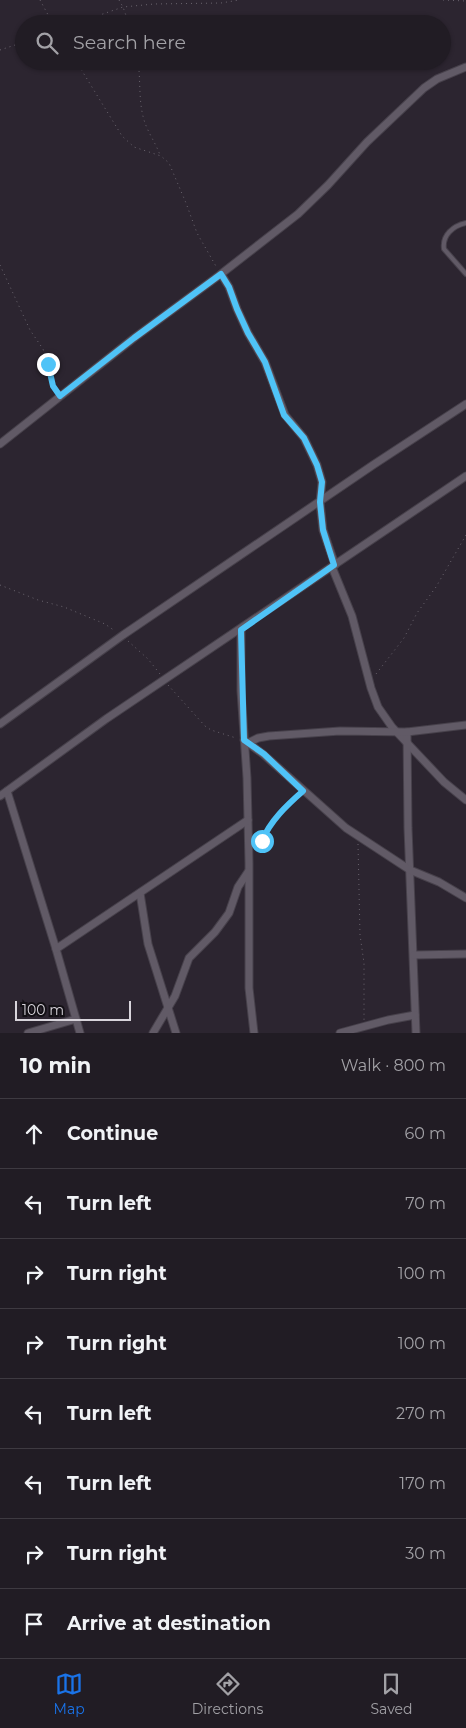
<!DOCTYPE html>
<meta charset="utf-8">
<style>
body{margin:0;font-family:Montserrat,sans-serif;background:#29252c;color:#f1f3f6}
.scale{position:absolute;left:15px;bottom:12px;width:116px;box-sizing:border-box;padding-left:5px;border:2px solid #d8d4db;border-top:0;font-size:14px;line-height:18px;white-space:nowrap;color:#d8d4db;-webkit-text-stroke:4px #131015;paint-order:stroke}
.stop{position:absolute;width:15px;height:15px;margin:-11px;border:4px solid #4fc3f7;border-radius:50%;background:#fff}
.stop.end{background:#4fc3f7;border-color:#fff;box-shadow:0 1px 5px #0008}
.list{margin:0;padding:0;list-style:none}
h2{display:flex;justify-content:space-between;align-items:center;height:65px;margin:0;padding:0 20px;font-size:21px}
h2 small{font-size:16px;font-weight:400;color:#a2a1a6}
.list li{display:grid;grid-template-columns:32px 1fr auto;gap:15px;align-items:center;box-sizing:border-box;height:70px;padding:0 20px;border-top:1px solid #3e3a41}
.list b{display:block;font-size:19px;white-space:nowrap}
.list em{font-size:16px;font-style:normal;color:#a2a1a6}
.icon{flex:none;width:28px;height:28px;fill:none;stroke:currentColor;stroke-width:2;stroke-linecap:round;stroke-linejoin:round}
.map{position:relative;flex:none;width:466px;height:1033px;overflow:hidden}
.search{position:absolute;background:#211c24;box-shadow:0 1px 4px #0004;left:15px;right:15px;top:15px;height:55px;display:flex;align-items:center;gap:12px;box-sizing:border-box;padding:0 18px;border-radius:28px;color:#a2a1a6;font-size:19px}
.sheet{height:625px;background:#211c24}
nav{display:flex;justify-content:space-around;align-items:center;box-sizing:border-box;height:70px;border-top:1px solid #3e3a41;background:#211c24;font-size:14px;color:#a2a1a6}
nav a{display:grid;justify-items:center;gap:2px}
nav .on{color:#1a73e8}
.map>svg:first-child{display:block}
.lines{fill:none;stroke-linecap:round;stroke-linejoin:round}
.service-casing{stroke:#47414b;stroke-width:6}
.minor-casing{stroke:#47414b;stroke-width:9}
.path{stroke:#6b656f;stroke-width:1;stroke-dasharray:1 4;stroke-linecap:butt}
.service{stroke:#615a66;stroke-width:4}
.minor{stroke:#615a66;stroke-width:7}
.route{stroke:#4fc3f7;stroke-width:6}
</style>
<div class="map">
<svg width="466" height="1033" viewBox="0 0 466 1033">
<rect width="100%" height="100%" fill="#2c2530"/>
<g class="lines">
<!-- service casing -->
<g class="service-casing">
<path id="service" d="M466,223C453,226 442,235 444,249L466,274"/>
</g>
<!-- minor casing -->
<g class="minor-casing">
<g id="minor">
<path d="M221,274L229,287L237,309L248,333L265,362L285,415L304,438L317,465L322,482L320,502L323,530L335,565"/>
<path d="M0,444L134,338L221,274L298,214L328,185L367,142L424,88L437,79L466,67"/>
<path d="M332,567L352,616L371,688L378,707L392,727L444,782L466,800"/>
<path d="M241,630V691L247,778L249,863V988L254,1033"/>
<path d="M0,724L123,635L373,465L466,404"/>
<path d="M407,732L408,828L416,1033"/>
<path d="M244,740L263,754L346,828L410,870L439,882L466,898"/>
<path d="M248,743L258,738L269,736L340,731L407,732L466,725"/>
<path d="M7,791L56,949L80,1033"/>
<path d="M0,796L106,719L466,476"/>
<path d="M140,893L148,944L176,1033"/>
<path d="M56,949L248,820"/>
<path d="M414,955L466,954"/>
<path d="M28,1033L76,1019"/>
<path d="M153,1033L175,996L189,958L215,932L229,913L238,887L248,872"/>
<path d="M340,1033L388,1020L415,1015"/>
</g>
</g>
<!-- path -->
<g class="path">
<path d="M40,0L53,24"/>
<path d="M119,0L123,7L129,24"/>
<path d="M443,0L466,1"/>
<path d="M74,24L123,7L154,4L221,3L239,0"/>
<path d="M0,50L24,42"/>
<path d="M76,61L122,136L134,147L161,156L169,163L186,203L197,233L217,268"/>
<path d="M138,61C141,82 138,103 145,123C149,134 156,144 160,155"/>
<path d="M0,265L30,330L43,349L51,371L53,386L57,391"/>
<path d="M0,585L38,600L64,607L105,624L115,631"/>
<path d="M128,641L148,659L160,674"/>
<path d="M376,674L404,638L417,613L436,587L466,535"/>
<path d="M168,685L205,726L211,730L236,738"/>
<path d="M358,844L360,935L364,963V1020"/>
<path d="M257,849L266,831L273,821L298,795"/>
</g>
<!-- service -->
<use href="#service" class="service"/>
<!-- minor -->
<use href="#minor" class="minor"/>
</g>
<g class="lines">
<!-- route -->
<path class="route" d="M48,364L53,386L60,396L134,338L221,274L229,287L237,309L248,333L265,362L284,415L304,438L317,465L322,482L320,502L323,530L334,565L241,630L244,740L264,754L303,791C287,805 270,821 262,841"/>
</g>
</svg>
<div class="scale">100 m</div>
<div class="stop" style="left:262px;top:841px"></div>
<div class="stop end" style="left:48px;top:364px"></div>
<div class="search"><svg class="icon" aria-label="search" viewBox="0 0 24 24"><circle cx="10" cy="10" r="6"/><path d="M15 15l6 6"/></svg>Search here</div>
</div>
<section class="sheet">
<h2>10 min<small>Walk · 800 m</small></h2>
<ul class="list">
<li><svg class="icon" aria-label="ahead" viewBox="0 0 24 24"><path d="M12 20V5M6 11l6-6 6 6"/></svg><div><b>Continue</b></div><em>60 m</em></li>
<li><svg class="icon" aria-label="left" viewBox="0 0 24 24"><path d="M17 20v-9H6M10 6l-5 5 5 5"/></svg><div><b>Turn left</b></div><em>70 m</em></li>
<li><svg class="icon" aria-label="right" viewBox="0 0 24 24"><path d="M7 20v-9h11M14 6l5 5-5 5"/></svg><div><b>Turn right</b></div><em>100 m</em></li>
<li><svg class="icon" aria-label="right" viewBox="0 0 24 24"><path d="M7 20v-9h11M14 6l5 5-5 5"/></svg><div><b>Turn right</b></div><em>100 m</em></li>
<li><svg class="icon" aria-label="left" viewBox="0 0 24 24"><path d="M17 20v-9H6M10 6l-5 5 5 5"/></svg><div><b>Turn left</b></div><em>270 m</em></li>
<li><svg class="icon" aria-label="left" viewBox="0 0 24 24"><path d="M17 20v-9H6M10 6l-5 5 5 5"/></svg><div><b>Turn left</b></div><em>170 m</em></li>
<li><svg class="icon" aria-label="right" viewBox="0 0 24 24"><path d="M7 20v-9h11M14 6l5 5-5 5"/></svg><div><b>Turn right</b></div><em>30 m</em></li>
<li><svg class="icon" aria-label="arrive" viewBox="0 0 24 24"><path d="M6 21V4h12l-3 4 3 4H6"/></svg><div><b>Arrive at destination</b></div></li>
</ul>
</section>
<nav>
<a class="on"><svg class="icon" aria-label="map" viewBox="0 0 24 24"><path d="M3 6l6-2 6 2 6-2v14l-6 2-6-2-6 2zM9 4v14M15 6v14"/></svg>Map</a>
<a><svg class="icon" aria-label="directions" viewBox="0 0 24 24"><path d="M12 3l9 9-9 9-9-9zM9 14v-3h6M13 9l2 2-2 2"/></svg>Directions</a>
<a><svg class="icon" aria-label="saved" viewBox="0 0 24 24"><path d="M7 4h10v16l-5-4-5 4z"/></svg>Saved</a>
</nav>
